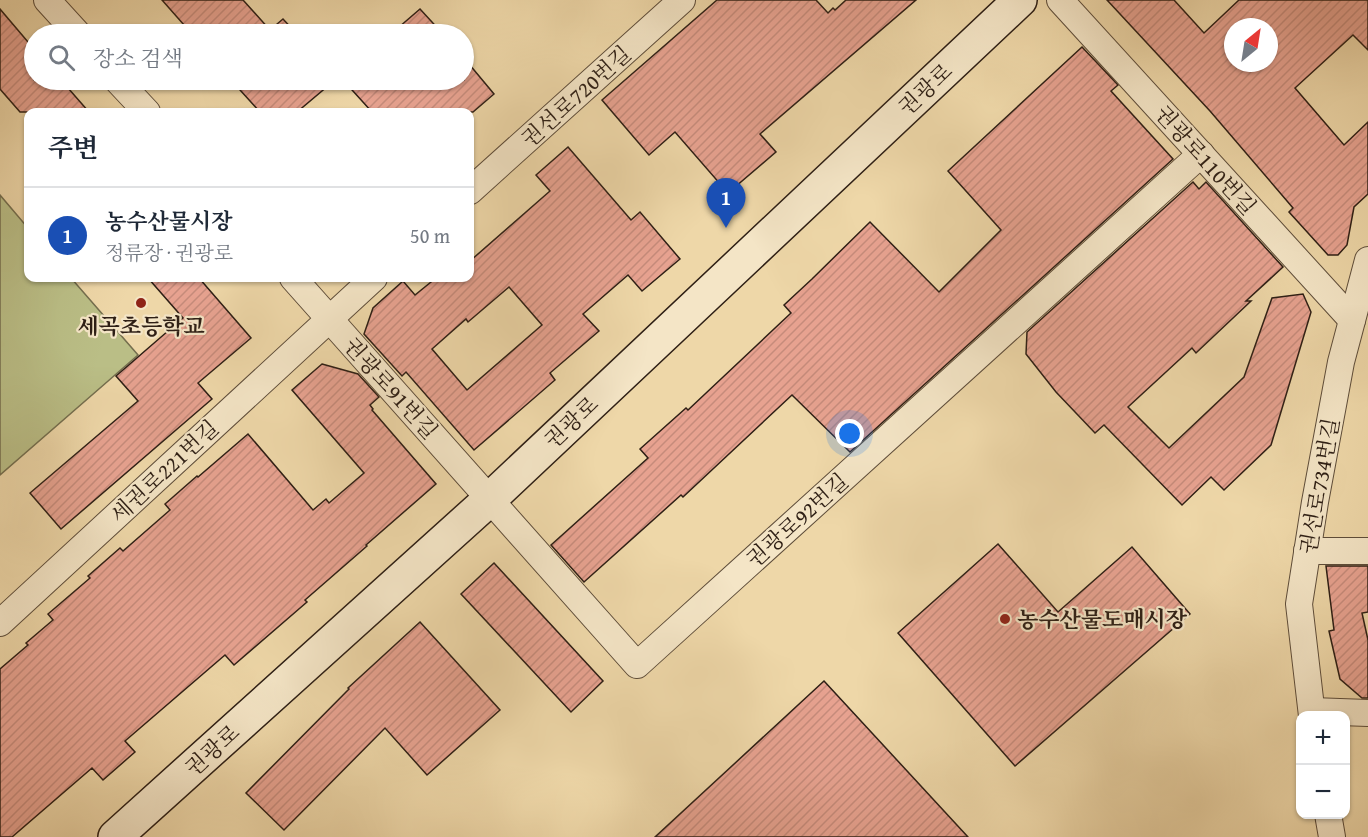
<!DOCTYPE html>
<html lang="ko">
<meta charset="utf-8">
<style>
body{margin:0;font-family:"Gentium Book Plus","Noto Serif KR",serif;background:#f6f6f7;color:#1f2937}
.controls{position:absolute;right:18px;bottom:18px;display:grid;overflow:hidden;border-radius:12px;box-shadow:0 2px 4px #0004}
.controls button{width:54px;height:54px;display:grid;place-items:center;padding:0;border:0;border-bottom:2px solid #e0e1e3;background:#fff;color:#1f2937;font:30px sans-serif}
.compass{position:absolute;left:1224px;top:18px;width:54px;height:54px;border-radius:50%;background:#fff;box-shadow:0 2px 4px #0004;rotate:30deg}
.you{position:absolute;left:850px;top:434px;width:21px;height:21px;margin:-15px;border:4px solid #fff;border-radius:50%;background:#1a73e8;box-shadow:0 0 0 9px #1a73e833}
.badge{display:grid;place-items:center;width:39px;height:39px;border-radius:50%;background:#7c3aed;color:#fff;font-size:20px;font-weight:700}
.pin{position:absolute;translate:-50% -50px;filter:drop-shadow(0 2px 3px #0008)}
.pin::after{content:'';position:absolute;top:32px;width:21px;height:18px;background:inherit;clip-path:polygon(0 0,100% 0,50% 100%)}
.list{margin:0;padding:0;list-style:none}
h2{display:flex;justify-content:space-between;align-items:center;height:78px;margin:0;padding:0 24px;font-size:26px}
h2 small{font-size:20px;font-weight:400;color:#747a83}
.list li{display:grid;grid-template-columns:39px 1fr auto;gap:18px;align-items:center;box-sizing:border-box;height:96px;padding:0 24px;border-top:2px solid #e0e1e3}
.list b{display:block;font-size:22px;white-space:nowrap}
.list p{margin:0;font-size:20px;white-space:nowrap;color:#747a83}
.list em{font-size:20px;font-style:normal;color:#747a83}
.icon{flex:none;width:33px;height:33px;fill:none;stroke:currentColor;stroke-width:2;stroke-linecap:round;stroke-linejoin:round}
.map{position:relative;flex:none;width:1368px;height:837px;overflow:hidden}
.search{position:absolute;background:#fff;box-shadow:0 2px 4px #0004;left:24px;top:24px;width:450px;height:66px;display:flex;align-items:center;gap:15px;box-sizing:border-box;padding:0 21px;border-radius:33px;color:#747a83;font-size:22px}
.panel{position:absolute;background:#fff;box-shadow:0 2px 4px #0004;left:24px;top:108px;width:450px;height:174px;border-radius:12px}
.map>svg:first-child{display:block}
.pitch{fill:#babe86;stroke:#746e4e;stroke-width:1.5}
.building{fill:url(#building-hatch);stroke:#2e1f15;stroke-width:1.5;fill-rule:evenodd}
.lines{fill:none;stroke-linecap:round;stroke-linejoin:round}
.street-casing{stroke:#5e4d3a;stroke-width:28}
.secondary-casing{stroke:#2e1f15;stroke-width:36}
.street{stroke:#f4e5c6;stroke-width:26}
.secondary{stroke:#f4e5c6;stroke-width:33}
.poi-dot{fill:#8f2418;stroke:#f4e5c6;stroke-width:2}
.labels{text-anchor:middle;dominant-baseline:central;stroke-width:4.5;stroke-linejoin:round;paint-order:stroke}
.street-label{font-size:22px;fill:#2e1f15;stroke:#f4e5c6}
.poi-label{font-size:22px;font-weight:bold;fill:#2e1f15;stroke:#f4e5c6}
</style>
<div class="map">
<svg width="1368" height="837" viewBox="0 0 1368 837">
<defs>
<pattern id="building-hatch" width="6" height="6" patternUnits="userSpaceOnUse" patternTransform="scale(1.5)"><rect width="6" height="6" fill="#e7a290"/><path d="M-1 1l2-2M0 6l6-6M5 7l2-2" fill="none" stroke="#c68b7b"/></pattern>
</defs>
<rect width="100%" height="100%" fill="#eed7a8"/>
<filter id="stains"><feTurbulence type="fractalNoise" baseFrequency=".00333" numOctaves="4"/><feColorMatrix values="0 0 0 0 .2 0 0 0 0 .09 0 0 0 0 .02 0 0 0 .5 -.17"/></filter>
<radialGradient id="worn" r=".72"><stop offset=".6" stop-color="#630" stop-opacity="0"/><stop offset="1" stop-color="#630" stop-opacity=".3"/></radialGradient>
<!-- pitch -->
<path class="pitch" d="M0,195L28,228V278H71L138,355L0,475Z"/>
<!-- building -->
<g class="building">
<path d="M162,0H243L270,30L283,19L297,34H192Z"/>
<path d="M717,0H816L828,13L833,8L835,10L846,0H916L760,134L776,152L728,193L675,132L649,155L602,100Z"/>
<path d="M1107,0H1174L1204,33L1239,0H1368V50L1353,35L1295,88L1344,145L1368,122V194L1354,207L1347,245L1338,255H1328L1289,212L1293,208L1210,111ZM1233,27H1269V63H1233Z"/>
<path d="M0,9L34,49V80H61L89,112H20L0,89Z"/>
<path d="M420,9L443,34H391Z"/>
<path d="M1082,47L1118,85L1111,91L1173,159L850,452L792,395L683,497L681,495L584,582L551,545L648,458L640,449L686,408L688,410L791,313L784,305L812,279L870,222L939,292L1001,230L948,171Z"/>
<path d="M464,58L494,94L473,112H372L343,80H464Z"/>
<path d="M231,80H335L297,112H260Z"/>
<path d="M568,147L631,220L640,212L680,259L642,291L628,275L583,314L599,331L550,373L555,380L474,450L406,372L402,376L364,334L373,308L403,281L415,295L436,278H470V261L550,191L536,175ZM509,287L542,325L467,390L432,349L466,319L468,322Z"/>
<path d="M1193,182L1199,189L1206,182L1283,267L1246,301H1251L1196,353L1192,348L1128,407L1169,448L1244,377L1272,298L1303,294L1311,312L1271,445L1224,490L1211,477L1182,505L1104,425L1095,433L1056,392L1026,354L1027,332Z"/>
<path d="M148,278H199L251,338L198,383L212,399L61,529L30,493L138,401L116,376L183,318Z"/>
<path d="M322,364L358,374L379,397L370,405L373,409L372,410L436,484L366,545L367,546L305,600L307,602L234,665L225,655L125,741L135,752L103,780L92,768L12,837H0V669L28,645L26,643L53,620L48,614L90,578L88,576L120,548L123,551L170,510L165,504L197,476L198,477L248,434L313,510L326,499L329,503L364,473L292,390Z"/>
<path d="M998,544L1058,612L1132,547L1190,614L1015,766L898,633Z"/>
<path d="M494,563L603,681L571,712L461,594Z"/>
<path d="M1326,566H1368V612L1362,613L1368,640V698H1362L1340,679L1329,631L1334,630Z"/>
<path d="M420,622L500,710L427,775L385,728L284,830L246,793L349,689L348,688Z"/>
<path d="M824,681L968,837H655Z"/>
</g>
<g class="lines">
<!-- street casing -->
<g class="street-casing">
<g id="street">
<path d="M47,0L78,34"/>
<path d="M1060,0L1352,320"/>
<path d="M117,80L147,112"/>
<path d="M470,191L682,0"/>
<path d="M293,278L637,665L1201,154"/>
<path d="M1307,551H1368"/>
<path d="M0,623L374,278"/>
<path d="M1312,711L1368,713"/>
<path d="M1312,716L1299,604L1315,502L1341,362L1368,260"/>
<path d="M1328,814L1332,837"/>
</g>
</g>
<!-- secondary casing -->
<g class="secondary-casing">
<path id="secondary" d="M115,837L490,499L1020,0"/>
</g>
<!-- street -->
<use href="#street" class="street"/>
<!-- secondary -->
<use href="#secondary" class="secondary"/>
</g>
<!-- markers -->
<g class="poi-dot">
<circle cx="141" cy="303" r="6"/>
<circle cx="1005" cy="619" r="6"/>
</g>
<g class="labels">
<!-- street labels -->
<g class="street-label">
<text transform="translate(925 89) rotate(-43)">권광로</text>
<text transform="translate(576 96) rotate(-42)">권선로720번길</text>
<text transform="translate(1206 160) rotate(48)">권광로110번길</text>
<text transform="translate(391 388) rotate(48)">권광로91번길</text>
<text transform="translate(571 422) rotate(-43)">권광로</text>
<text transform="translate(164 471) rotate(-43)">세권로221번길</text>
<text transform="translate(1319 486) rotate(-80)">권선로734번길</text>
<text transform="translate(797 520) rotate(-42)">권광로92번길</text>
<text transform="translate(212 750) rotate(-42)">권광로</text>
</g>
<!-- poi labels -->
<g class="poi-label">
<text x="141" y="326">세곡초등학교</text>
<text x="1017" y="619" text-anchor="start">농수산물도매시장</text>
</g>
</g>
<rect width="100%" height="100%" filter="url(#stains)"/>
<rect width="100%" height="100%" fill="url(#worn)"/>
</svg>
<div class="controls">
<button>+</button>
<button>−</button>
</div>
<svg class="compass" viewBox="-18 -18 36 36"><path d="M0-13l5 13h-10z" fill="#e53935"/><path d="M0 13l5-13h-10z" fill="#747a83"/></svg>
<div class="you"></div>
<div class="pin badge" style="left:726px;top:228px;background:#1a4fb4">1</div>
<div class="search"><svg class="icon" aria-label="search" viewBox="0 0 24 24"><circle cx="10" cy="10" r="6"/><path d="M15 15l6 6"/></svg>장소 검색</div>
<section class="panel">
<h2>주변<small></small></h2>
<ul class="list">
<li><span class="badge" style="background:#1a4fb4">1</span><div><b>농수산물시장</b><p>정류장 · 권광로</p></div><em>50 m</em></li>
</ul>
</section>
</div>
